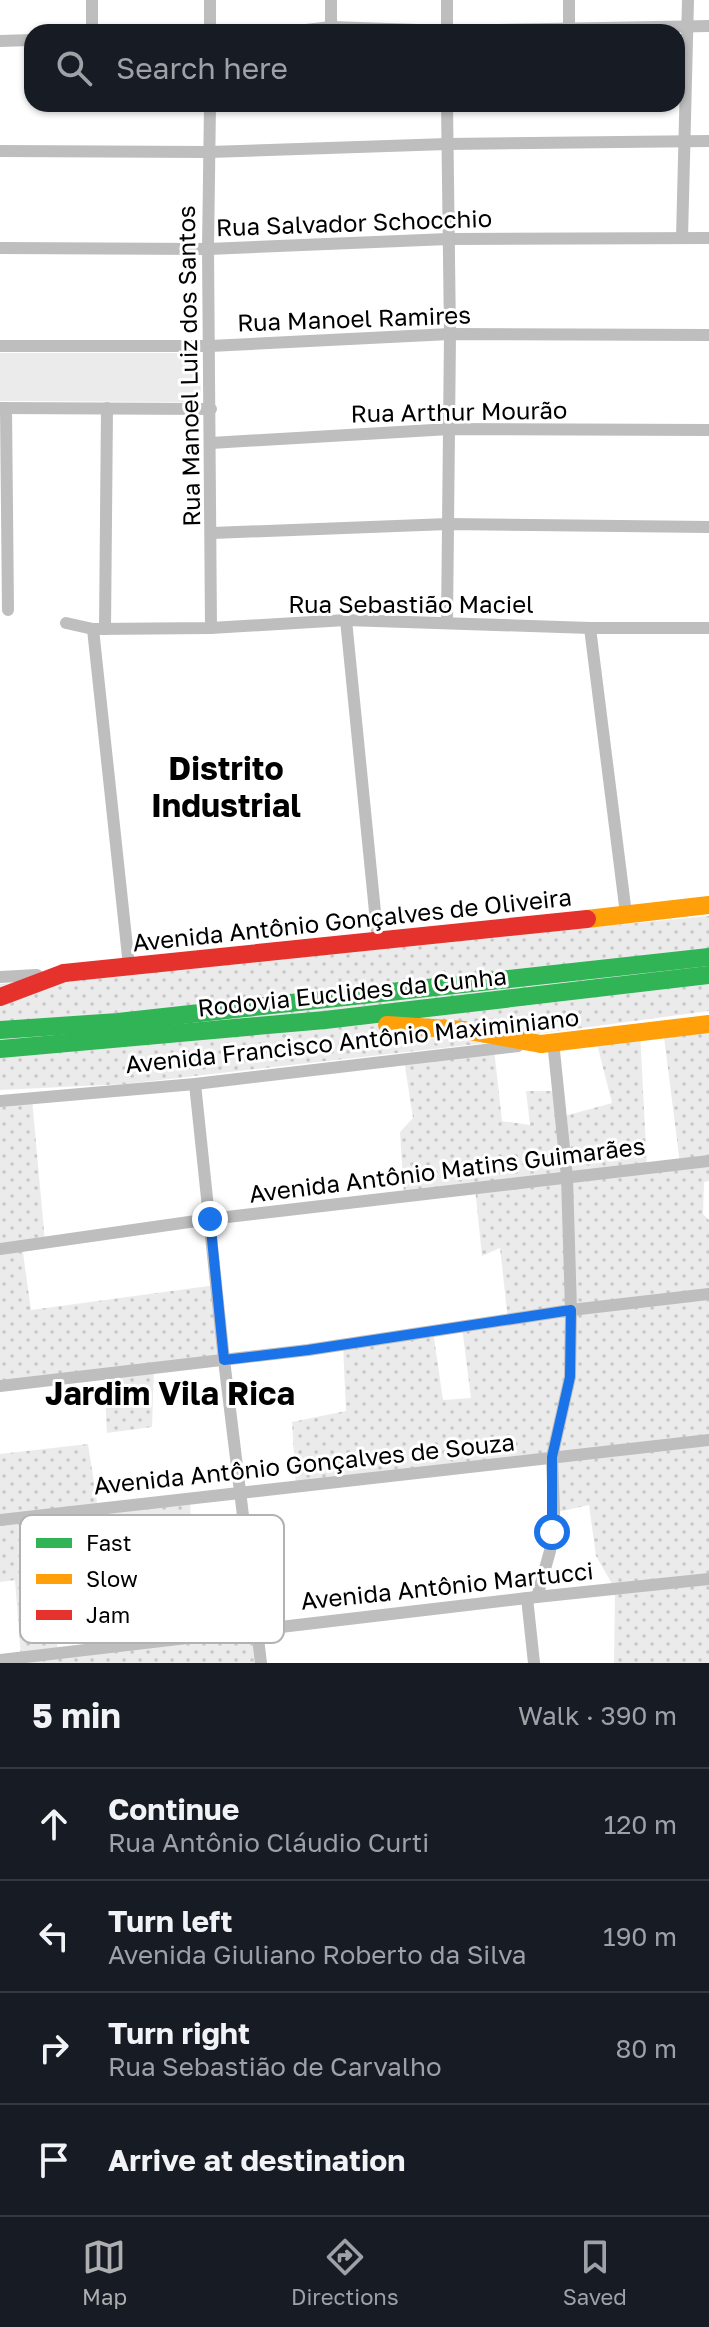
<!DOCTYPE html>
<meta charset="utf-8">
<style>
body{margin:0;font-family:"Golos Text",sans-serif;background:#242831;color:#f1f3f6}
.stop{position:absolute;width:24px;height:24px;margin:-18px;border:6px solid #1a73e8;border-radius:50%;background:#fff}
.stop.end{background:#1a73e8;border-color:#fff;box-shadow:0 2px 8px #0008}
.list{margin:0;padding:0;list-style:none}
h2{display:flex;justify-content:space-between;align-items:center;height:104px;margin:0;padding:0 32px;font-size:34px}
h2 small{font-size:26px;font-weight:400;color:#9ea1a6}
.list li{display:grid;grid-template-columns:52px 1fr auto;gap:24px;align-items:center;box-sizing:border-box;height:112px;padding:0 32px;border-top:2px solid #363941}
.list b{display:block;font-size:30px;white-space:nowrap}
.list p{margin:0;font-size:26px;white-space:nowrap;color:#9ea1a6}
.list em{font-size:26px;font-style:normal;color:#9ea1a6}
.icon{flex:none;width:44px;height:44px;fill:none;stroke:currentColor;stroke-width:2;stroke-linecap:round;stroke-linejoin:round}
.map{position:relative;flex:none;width:709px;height:1663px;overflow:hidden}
.search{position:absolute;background:#171b24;box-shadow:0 2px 6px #0004;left:24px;right:24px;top:24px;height:88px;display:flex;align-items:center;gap:20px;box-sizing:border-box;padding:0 28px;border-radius:24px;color:#9ea1a6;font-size:30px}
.sheet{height:552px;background:#171b24}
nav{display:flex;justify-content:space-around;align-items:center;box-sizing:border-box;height:112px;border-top:2px solid #363941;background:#171b24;font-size:22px;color:#9ea1a6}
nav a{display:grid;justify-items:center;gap:4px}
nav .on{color:#adaeaf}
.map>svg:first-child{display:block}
.grass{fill:url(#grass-dots);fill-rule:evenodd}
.green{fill:#ebebeb}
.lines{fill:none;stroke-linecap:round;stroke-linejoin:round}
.street{stroke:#bebebe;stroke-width:12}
.fast{stroke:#30b455;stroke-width:18}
.slow{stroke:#ff9f0a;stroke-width:18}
.jam{stroke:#e5322d;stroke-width:18}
.route{stroke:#1a73e8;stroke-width:10}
.labels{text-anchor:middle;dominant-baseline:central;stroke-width:6;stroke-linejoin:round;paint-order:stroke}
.street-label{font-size:24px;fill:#000;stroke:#fff}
.district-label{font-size:32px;font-weight:bold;fill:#000;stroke:#fff}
.key{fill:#fff;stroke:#b2b2b2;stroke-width:2}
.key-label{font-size:22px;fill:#000}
</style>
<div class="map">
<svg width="709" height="1663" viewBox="0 0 709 1663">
<defs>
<pattern id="grass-dots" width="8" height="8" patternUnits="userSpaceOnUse" patternTransform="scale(2)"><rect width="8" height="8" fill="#ebebeb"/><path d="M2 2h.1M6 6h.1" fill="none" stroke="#c8c8c8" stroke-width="1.8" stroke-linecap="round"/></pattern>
</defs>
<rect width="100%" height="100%" fill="#fff"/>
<!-- grass -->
<g class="grass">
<path d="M709,916V1011L514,1037L486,1043L125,1084L0,1090V984Z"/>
<path d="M709,1024V1181L704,1182L703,1214L709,1220V1663H614L615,1589L596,1556L589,1505L554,1513L552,1458L296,1487L292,1422L346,1411L343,1345L433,1331L443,1400L471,1398L462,1327L508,1320L500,1248L482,1256L475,1188L404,1196L400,1132L413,1118L404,1060L494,1049L502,1121L530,1125L526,1091H558L561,1117L612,1103L595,1036L640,1032L647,1168L680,1164L663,1029Z"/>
<path d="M32,1099L45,1242L22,1246L31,1310L216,1285L224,1360L154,1368L152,1427L107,1433L104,1374L0,1386V1101Z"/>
<path d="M88,1444L98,1509L190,1499L192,1548H211L220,1633L257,1629L261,1663H0L21,1657L15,1580L0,1582V1454ZM89,1510L98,1577L167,1565L179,1638L58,1653L51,1584L36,1568L37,1516Z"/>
</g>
<!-- green -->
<path class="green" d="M0,353H190L199,358L201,396L188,402L0,401Z"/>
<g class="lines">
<!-- street -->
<g class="street">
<path d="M92,0V32"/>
<path d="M210,0V32"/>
<path d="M569,0V29"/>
<path d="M331,27V0"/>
<path d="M289,32L331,27L447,31L709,26"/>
<path d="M447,32V0"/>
<path d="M0,41L32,40"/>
<path d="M210,104L208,249L211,628"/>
<path d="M0,151L209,152L447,144L709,141"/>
<path d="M682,238L688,0"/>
<path d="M0,248L208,249L448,239L709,238"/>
<path d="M0,346H210L450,334L709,335"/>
<path d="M0,408L211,409"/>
<path d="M6,408L8,610"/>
<path d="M211,443L450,429L709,430"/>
<path d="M212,533L448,524L709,527"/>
<path d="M346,620L378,942"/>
<path d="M447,622L450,334L447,104"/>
<path d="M66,623L93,629L211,628L346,620L590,628H709"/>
<path d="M590,628L626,914"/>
<path d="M93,629L129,966"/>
<path d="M105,629L107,408"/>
<path d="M0,977L37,975"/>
<path d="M195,1084L224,1360L261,1663"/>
<path d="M0,1101L195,1084L518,1046"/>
<path d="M0,1249L210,1219L709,1161"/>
<path d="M0,1386L308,1350L571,1310L709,1294"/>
<path d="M0,1520L709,1440"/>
<path d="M537,1597L550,1551L554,1513L552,1457L570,1377L571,1310L567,1177L553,1041"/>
<path d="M527,1598L534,1663"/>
<path d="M0,1660L527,1598L709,1579"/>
</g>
<!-- fast -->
<g class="fast">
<path d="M0,1030L118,1022L709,957"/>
<path d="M0,1049L325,1020L709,975"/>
</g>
<!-- slow -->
<g class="slow">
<path d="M587,919L709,905"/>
<path d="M387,1025L464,1030L541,1044"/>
<path d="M541,1044L709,1024"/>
</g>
<!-- jam -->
<g class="jam">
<path d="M64,973L587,919"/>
<path d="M0,997L64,973"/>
</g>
</g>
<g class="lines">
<!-- route -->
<path class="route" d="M210,1219L224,1360L308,1350L571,1310L570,1377L552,1457V1532"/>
</g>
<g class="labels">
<!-- street labels -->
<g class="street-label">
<text transform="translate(354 222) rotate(-2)">Rua Salvador Schocchio</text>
<text transform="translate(354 318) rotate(-2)">Rua Manoel Ramires</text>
<text transform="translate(188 366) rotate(-91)">Rua Manoel Luiz dos Santos</text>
<text transform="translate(459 411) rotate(-1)">Rua Arthur Mourão</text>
<text x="411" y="603">Rua Sebastião Maciel</text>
<text transform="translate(352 919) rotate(-6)">Avenida Antônio Gonçalves de Oliveira</text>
<text transform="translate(352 991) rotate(-6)">Rodovia Euclides da Cunha</text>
<text transform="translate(352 1040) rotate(-6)">Avenida Francisco Antônio Maximiniano</text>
<text transform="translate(447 1169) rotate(-7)">Avenida Antônio Matins Guimarães</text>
<text transform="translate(304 1463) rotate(-6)">Avenida Antônio Gonçalves de Souza</text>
<text transform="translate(447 1585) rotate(-6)">Avenida Antônio Martucci</text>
</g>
<!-- district labels -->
<g class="district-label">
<text x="226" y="768">Distrito<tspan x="226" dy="37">Industrial</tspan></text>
<text x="170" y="1393">Jardim Vila Rica</text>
</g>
</g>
<!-- legend -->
<rect x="20" y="1515" width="264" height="128" rx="12" class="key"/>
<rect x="36" y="1538" width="36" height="10" fill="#30b455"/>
<rect x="36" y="1574" width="36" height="10" fill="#ff9f0a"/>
<rect x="36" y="1610" width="36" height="10" fill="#e5322d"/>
<g class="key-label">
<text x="86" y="1551">Fast</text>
<text x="86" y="1587">Slow</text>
<text x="86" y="1623">Jam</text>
</g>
</svg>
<div class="stop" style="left:552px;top:1532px"></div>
<div class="stop end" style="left:210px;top:1219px"></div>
<div class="search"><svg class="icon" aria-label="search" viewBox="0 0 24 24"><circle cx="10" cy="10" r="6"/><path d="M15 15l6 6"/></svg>Search here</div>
</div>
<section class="sheet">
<h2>5 min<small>Walk · 390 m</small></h2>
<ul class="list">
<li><svg class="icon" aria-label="ahead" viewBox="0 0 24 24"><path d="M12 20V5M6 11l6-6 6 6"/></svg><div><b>Continue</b><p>Rua Antônio Cláudio Curti</p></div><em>120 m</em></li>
<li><svg class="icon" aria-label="left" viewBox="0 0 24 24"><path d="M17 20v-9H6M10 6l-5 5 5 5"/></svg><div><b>Turn left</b><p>Avenida Giuliano Roberto da Silva</p></div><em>190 m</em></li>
<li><svg class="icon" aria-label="right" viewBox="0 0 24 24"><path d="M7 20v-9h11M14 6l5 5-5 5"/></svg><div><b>Turn right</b><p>Rua Sebastião de Carvalho</p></div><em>80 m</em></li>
<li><svg class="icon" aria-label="arrive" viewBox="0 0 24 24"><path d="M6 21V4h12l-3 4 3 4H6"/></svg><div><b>Arrive at destination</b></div></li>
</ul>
</section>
<nav>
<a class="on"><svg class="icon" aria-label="map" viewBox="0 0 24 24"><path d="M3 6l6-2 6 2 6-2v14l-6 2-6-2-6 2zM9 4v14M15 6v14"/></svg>Map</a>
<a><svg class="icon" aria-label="directions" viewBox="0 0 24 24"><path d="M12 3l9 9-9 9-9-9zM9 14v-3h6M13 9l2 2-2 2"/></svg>Directions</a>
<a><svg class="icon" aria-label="saved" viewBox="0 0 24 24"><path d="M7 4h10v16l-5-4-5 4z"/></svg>Saved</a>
</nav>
